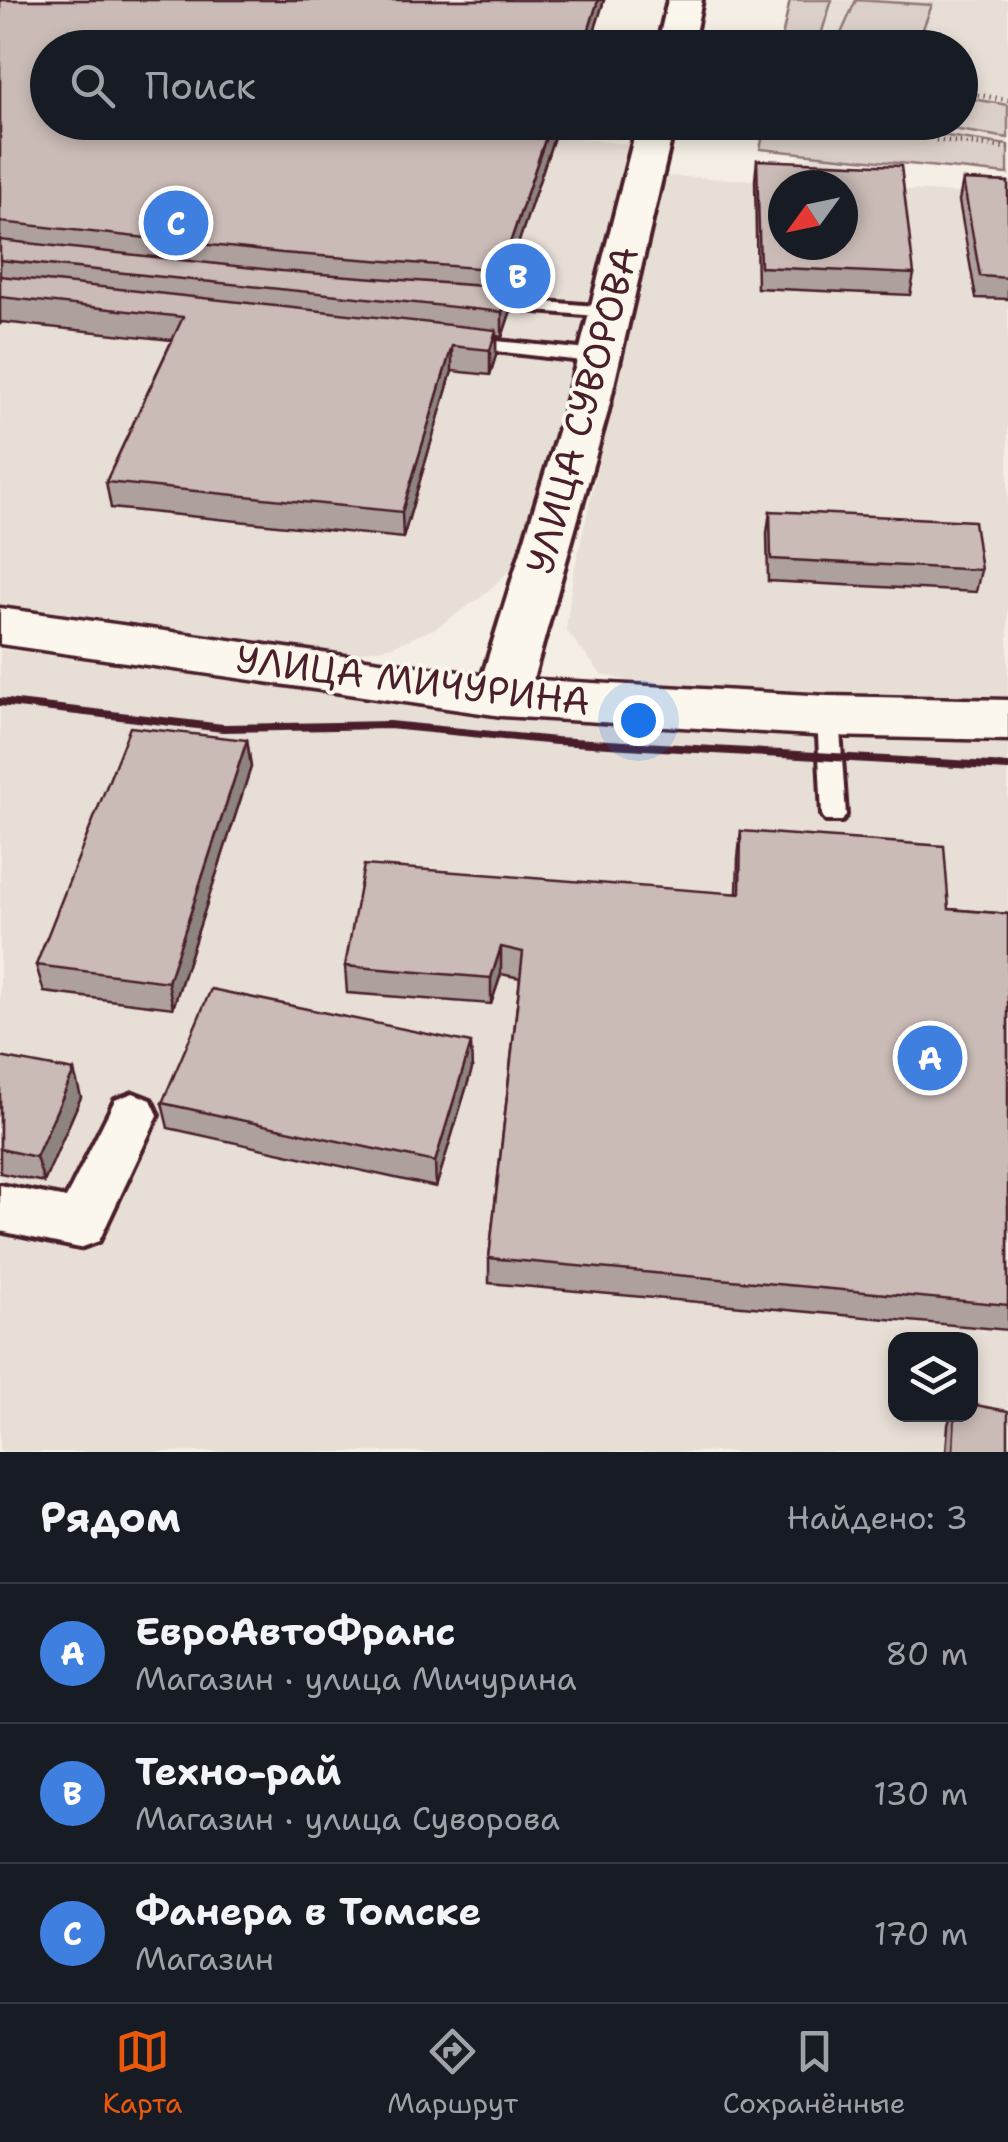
<!DOCTYPE html>
<html lang="ru">
<meta charset="utf-8">
<style>
body{margin:0;font-family:"Shantell Sans",sans-serif;background:#242831;color:#f1f3f6}
.controls{position:absolute;right:30px;bottom:30px;display:grid;overflow:hidden;border-radius:20px;box-shadow:0 5px 15px #0003}
.controls button{width:90px;height:90px;display:grid;place-items:center;padding:0;border:0;border-bottom:2px solid #363941;background:#171b24;color:#f1f3f6;font:50px sans-serif}
.compass{position:absolute;left:768px;top:170px;width:90px;height:90px;border-radius:50%;background:#171b24;box-shadow:0 5px 15px #0003;rotate:237deg}
.you{position:absolute;left:638px;top:720px;width:35px;height:35px;margin:-25px;border:8px solid #fff;border-radius:50%;background:#1a73e8;box-shadow:0 0 0 15px #1a73e833}
.badge{display:grid;place-items:center;width:65px;height:65px;border-radius:50%;background:#ea580c;color:#fff;font-size:32px;font-weight:700}
.pin{position:absolute;translate:-50% -50%;border:5px solid #fff;box-shadow:0 2px 10px #0006}
.list{margin:0;padding:0;list-style:none}
h2{display:flex;justify-content:space-between;align-items:center;height:130px;margin:0;padding:0 40px;font-size:42px}
h2 small{font-size:32px;font-weight:400;color:#9ea1a6}
.list li{display:grid;grid-template-columns:65px 1fr auto;gap:30px;align-items:center;box-sizing:border-box;height:140px;padding:0 40px;border-top:2px solid #363941}
.list b{display:block;font-size:38px;white-space:nowrap}
.list p{margin:0;font-size:32px;white-space:nowrap;color:#9ea1a6}
.list em{font-size:32px;font-style:normal;color:#9ea1a6}
.icon{flex:none;width:55px;height:55px;fill:none;stroke:currentColor;stroke-width:2;stroke-linecap:round;stroke-linejoin:round}
.map{position:relative;flex:none;width:1008px;height:1452px;overflow:hidden}
.search{position:absolute;background:#171b24;box-shadow:0 5px 15px #0003;left:30px;right:30px;top:30px;height:110px;display:flex;align-items:center;gap:25px;box-sizing:border-box;padding:0 35px;border-radius:55px;color:#9ea1a6;font-size:38px}
.sheet{height:550px;background:#171b24}
nav{display:flex;justify-content:space-around;align-items:center;box-sizing:border-box;height:140px;border-top:2px solid #363941;background:#171b24;font-size:28px;color:#9ea1a6}
nav a{display:grid;justify-items:center;gap:5px}
nav .on{color:#ea580c}
.map>svg:first-child{display:block}
.built{fill:#e7dfd6;fill-rule:evenodd}
.green{fill:#dbd0c9;stroke:#92787a;stroke-width:2.5}
.lines{fill:none;stroke-linecap:round;stroke-linejoin:round}
.service-casing{stroke:#4a1f2b;stroke-width:8}
.minor-casing{stroke:#4a1f2b;stroke-width:8}
.tertiary-casing{stroke:#4a1f2b;stroke-width:8}
.secondary-casing{stroke:#4a1f2b;stroke-width:7}
.path{stroke:#4a1f2b;stroke-width:5;stroke-dasharray:1 5;stroke-linecap:butt}
.service{fill:#fbf7ec;fill-rule:evenodd}
.minor{fill:#fbf7ec;fill-rule:evenodd}
.tertiary{fill:#fbf7ec;fill-rule:evenodd}
.secondary{fill:#fbf7ec;fill-rule:evenodd}
.rail{stroke:#4a1f2b;stroke-width:8}
.wall{fill:#aea19d;stroke:#4a1f2b;stroke-width:2.5}
.shaded-wall{fill:#8d837f;stroke:#4a1f2b;stroke-width:2.5}
.building{fill:#cabbb6;stroke:#4a1f2b;stroke-width:2.5;fill-rule:evenodd}
.labels{text-anchor:middle;dominant-baseline:central;stroke-width:8;stroke-linejoin:round;paint-order:stroke}
.street-label{font-size:38px;fill:#4a1f2b;stroke:#fbf7ec}
</style>
<div class="map">
<svg width="1008" height="1452" viewBox="0 0 1008 1452">
<rect width="100%" height="100%" fill="#f4eee4"/>
<filter id="ink" filterUnits="userSpaceOnUse"><feTurbulence type="fractalNoise" baseFrequency=".01" numOctaves="2"/><feDisplacementMap in="SourceGraphic" scale="20" xChannelSelector="R" yChannelSelector="G"/><feConvolveMatrix kernelMatrix="1 2 1 2 8 2 1 2 1" color-interpolation-filters="sRGB"/></filter>
<g filter="url(#ink)">
<!-- built -->
<g class="built">
<path d="M0,0L48,48V122H468V127L629,144L584,325L518,563L481,597L436,628L393,646L345,655L0,607Z"/>
<path d="M790,0H1008V174L760,149L766,123L960,122V48L780,47Z"/>
<path d="M664,176L778,181L783,185V245H843V186L1008,196V709L671,693L601,674L566,630L573,576Z"/>
<path d="M0,649L524,716L1008,736V1452H0ZM896,1340H970V1414H896Z"/>
</g>
<!-- green -->
<g class="green">
<path d="M790,0H832L817,47H780Z"/>
<path d="M856,0L932,5L916,47H835Z"/>
<path d="M961,97L1008,105V138L934,126L935,123L960,122Z"/>
<path d="M766,122L860,123L1008,145V174L760,149Z"/>
</g>
<g class="lines">
<!-- service casing -->
<g class="service-casing">
<g id="service">
<path d="M481,297L609,307L618,312L609,317L475,306V298Z"/>
<path d="M466,338L599,351L608,357L599,363L460,347V339Z"/>
<path d="M828,708L839,716L846,815L842,821H826L822,815L817,716Z"/>
</g>
</g>
<!-- minor casing -->
<g class="minor-casing">
<path id="minor" d="M133,1093L151,1100L158,1115L99,1241L80,1248L0,1231V1185L66,1198L115,1100Z"/>
</g>
<!-- tertiary casing -->
<g class="tertiary-casing">
<g id="tertiary">
<path d="M668,0H702L692,48H657Z"/>
<path d="M638,122H675L607,415L528,697L520,710L502,715L484,710L476,697L563,415Z"/>
</g>
</g>
<!-- secondary casing -->
<g class="secondary-casing">
<path id="secondary" d="M0,608L502,678L828,696L1008,700V740L828,736L502,716L0,644Z"/>
</g>
<!-- path -->
<g class="path">
<path d="M960,92L1008,100"/>
<path d="M936,140L1008,148"/>
</g>
<!-- service -->
<use href="#service" class="service"/>
<!-- minor -->
<use href="#minor" class="minor"/>
<!-- tertiary -->
<use href="#tertiary" class="tertiary"/>
<!-- secondary -->
<use href="#secondary" class="secondary"/>
<!-- rail -->
<path class="rail" d="M0,702L223,728L389,725L556,741L1008,767"/>
</g>
<!-- wall -->
<g class="wall">
<path d="M0,0H604L589,48H48V122H559L518,244L524,245V270L515,296H510V313L502,337L496,336V355L490,375L452,371L403,538L111,508L106,482L172,340L2,322L0,324Z"/>
<path d="M757,160L914,274L910,295L757,288L755,180Z"/>
<path d="M963,180L1008,182V299L976,298L959,201Z"/>
<path d="M770,511L981,570L976,592L768,581L767,533Z"/>
<path d="M247,740L251,767L173,1008L44,992L36,965Z"/>
<path d="M741,831L949,909L1008,914V1330L489,1283V1258L520,978L501,974L491,1004L347,993L345,966L737,893L738,858Z"/>
<path d="M0,1057L81,1097L44,1182L0,1173Z"/>
<path d="M472,1069L436,1187L168,1128L162,1103Z"/>
<path d="M951,1414H970L1008,1452H946L948,1425Z"/>
</g>
<!-- shaded-wall -->
<g class="shaded-wall">
<path d="M598,0H604L589,48H583Z"/>
<path d="M551,122H559L510,268V243Z"/>
<path d="M524,245V270L515,296V271Z"/>
<path d="M510,288V313L502,337V312Z"/>
<path d="M496,330V355L490,375V350Z"/>
<path d="M452,346V371L403,538L402,512Z"/>
<path d="M247,740L251,767L173,1008L168,982Z"/>
<path d="M501,947V974L491,1004V978Z"/>
<path d="M471,1043L472,1069L436,1187L435,1162Z"/>
<path d="M74,1071L81,1097L44,1182L36,1157Z"/>
</g>
<!-- building -->
<g class="building">
<path d="M0,0H598L583,48H48V122H551L510,243L524,245L515,271L282,253L0,222Z"/>
<path d="M757,160L901,166L914,274L760,267ZM783,185H843V245H783Z"/>
<path d="M963,180L1008,182V278L980,276Z"/>
<path d="M0,240L281,271L510,288L502,312L0,260Z"/>
<path d="M0,276L496,330L490,350L452,346L402,512L106,482L183,317L0,297Z"/>
<path d="M770,511L974,521L981,570L771,559Z"/>
<path d="M130,727L247,740L168,982L36,965Z"/>
<path d="M741,831L944,846L949,909L1008,914V1305L489,1258L523,952L501,947L491,978L345,966L364,865L740,894Z"/>
<path d="M211,989L471,1043L435,1162L162,1103Z"/>
<path d="M0,1057L74,1071L36,1157L0,1149Z"/>
<path d="M970,1404L1008,1411V1452H953L955,1414H970Z"/>
</g>
</g>
<g class="labels">
<!-- street labels -->
<g class="street-label">
<text transform="translate(582 410) rotate(-75)">УЛИЦА СУВОРОВА</text>
<text transform="translate(413 680) rotate(7)">УЛИЦА МИЧУРИНА</text>
</g>
</g>
</svg>
<div class="controls">
<button><svg class="icon" aria-label="layers" viewBox="0 0 24 24"><path d="M12 4l9 5-9 5-9-5zM3 14l9 5 9-5"/></svg></button>
</div>
<svg class="compass" viewBox="-18 -18 36 36"><path d="M0-13l5 13h-10z" fill="#e53935"/><path d="M0 13l5-13h-10z" fill="#9ea1a6"/></svg>
<div class="you"></div>
<div class="pin badge" style="left:930px;top:1058px;background:#3f7fe0">A</div>
<div class="pin badge" style="left:518px;top:276px;background:#3f7fe0">B</div>
<div class="pin badge" style="left:176px;top:223px;background:#3f7fe0">C</div>
<div class="search"><svg class="icon" aria-label="search" viewBox="0 0 24 24"><circle cx="10" cy="10" r="6"/><path d="M15 15l6 6"/></svg>Поиск</div>
</div>
<section class="sheet">
<h2>Рядом<small>Найдено: 3</small></h2>
<ul class="list">
<li><span class="badge" style="background:#3f7fe0">A</span><div><b>ЕвроАвтоФранс</b><p>Магазин · улица Мичурина</p></div><em>80 m</em></li>
<li><span class="badge" style="background:#3f7fe0">B</span><div><b>Техно-рай</b><p>Магазин · улица Суворова</p></div><em>130 m</em></li>
<li><span class="badge" style="background:#3f7fe0">C</span><div><b>Фанера в Томске</b><p>Магазин</p></div><em>170 m</em></li>
</ul>
</section>
<nav>
<a class="on"><svg class="icon" aria-label="map" viewBox="0 0 24 24"><path d="M3 6l6-2 6 2 6-2v14l-6 2-6-2-6 2zM9 4v14M15 6v14"/></svg>Карта</a>
<a><svg class="icon" aria-label="directions" viewBox="0 0 24 24"><path d="M12 3l9 9-9 9-9-9zM9 14v-3h6M13 9l2 2-2 2"/></svg>Маршрут</a>
<a><svg class="icon" aria-label="saved" viewBox="0 0 24 24"><path d="M7 4h10v16l-5-4-5 4z"/></svg>Сохранённые</a>
</nav>
